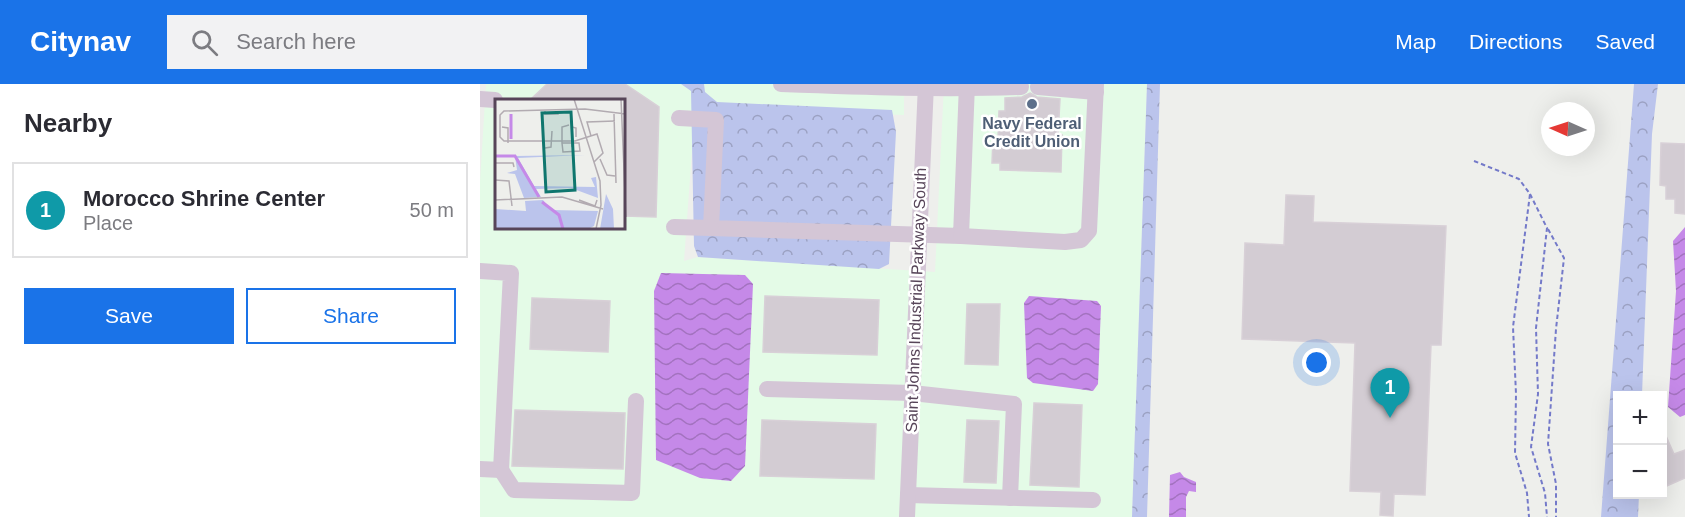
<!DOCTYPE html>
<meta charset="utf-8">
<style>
body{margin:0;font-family:Helvetica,sans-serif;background:#f2f2f3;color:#2b2b33}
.controls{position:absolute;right:18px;bottom:18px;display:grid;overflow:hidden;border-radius:0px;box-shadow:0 6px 24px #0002}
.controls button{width:54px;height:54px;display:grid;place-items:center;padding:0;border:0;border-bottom:2px solid #e1e1e2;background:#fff;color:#2b2b33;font:30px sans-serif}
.compass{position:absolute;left:1061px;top:18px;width:54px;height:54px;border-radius:50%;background:#fff;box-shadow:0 6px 24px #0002;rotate:273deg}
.you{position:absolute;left:837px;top:279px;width:21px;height:21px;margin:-15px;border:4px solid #fff;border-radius:50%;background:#1a73e8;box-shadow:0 0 0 9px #1a73e833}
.badge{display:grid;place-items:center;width:39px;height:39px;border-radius:50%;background:#1a73e8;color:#fff;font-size:20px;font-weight:700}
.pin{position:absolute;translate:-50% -50px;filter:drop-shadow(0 2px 3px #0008)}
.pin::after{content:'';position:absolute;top:32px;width:21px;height:18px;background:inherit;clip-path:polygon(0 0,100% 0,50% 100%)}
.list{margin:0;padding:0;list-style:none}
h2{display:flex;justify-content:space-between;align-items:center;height:78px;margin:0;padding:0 24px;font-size:26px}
h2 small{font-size:20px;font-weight:400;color:#7c7c81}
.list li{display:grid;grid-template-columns:39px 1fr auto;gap:18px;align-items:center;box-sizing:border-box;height:96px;margin:0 12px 12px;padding:0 12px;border:2px solid #e1e1e2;border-radius:0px}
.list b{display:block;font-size:22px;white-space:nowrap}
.list p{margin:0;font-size:20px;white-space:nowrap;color:#7c7c81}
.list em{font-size:20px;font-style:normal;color:#7c7c81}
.actions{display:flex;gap:12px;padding:18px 24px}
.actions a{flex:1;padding:14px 0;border:2px solid #1a73e8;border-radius:0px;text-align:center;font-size:21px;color:#1a73e8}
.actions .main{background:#1a73e8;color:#fff}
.icon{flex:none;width:33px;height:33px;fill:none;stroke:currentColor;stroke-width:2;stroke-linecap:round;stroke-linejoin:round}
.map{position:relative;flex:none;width:1205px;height:433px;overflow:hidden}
header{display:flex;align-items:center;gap:36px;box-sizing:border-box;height:84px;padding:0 30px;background:#1a73e8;color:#fff}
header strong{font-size:28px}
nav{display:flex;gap:33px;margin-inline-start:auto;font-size:21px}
.search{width:420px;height:54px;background:#f2f2f3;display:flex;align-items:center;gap:15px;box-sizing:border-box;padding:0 21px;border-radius:0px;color:#7c7c81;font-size:22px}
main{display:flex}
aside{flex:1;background:#fff}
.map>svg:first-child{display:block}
.commercial{fill:#e4fbe7;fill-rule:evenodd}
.forest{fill:url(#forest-crowns)}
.water{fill:url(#water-waves)}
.building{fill:#d3ccd3;stroke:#d8d0d7;stroke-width:1.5}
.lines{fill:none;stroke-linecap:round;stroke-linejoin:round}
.path{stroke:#747ac9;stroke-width:2;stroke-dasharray:4.5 3;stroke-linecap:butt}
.minor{stroke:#d4c6d6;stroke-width:16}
.service-dot{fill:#5c6f8a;stroke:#fff;stroke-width:2}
.labels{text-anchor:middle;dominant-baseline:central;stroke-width:5;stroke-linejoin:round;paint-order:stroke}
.service-label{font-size:16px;font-weight:bold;fill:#4e5e75;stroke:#fff}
.street-label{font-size:16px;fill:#574559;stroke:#fff}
.inset-river{fill:none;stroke:#c589e8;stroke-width:3}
.inset-road{fill:none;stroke:#b2abb1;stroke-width:1.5}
.view{fill:#0f766e;fill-opacity:0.15;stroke:#0f766e;stroke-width:3}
.inset-edge{fill:none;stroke:#574559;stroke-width:3}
</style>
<header>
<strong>Citynav</strong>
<div class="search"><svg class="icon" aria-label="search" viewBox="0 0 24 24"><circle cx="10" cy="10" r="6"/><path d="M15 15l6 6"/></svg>Search here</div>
<nav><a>Map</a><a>Directions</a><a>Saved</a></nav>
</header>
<main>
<aside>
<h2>Nearby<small></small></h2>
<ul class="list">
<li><span class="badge" style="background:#0f9aa8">1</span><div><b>Morocco Shrine Center</b><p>Place</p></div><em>50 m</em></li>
</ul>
<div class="actions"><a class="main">Save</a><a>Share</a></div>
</aside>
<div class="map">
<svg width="1205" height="433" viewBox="0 0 1205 433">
<defs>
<pattern id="forest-crowns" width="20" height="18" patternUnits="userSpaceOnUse" patternTransform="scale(1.5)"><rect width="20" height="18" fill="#bbc4ec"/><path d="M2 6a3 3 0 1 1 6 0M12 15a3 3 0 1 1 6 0" fill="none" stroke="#9ba1c2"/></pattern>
<pattern id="water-waves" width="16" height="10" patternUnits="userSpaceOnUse" patternTransform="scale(1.5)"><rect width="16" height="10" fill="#c589e8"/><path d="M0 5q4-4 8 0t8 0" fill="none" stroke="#a372bf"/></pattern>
</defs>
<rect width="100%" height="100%" fill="#eeefec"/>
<!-- commercial -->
<path class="commercial" d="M6,0H424V31L215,25L204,177L218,173L455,188L464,0H667L652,433H0V98ZM16,16H144V144H16Z"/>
<!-- forest -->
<g class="forest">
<path d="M201,0H224L225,8L237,18L412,26L416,48L409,180L399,185L218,173L214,162L211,7Z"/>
<path d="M667,0H680L667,433H652Z"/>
<path d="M1154,0H1178L1172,50L1162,311L1138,312V410L1159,411L1158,433H1121Z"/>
</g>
<!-- water -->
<g class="water">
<path d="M1205,143V331L1200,333L1188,323L1196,207L1193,157Z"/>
<path d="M181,189L265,191L273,200L265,382L251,397L220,394L176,376L174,207Z"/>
<path d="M549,212L617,217L621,222L618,300L613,307L553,299L547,294L544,219Z"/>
<path d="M700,388L704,393L716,398V408L709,407L706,413V433H689L690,391Z"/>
</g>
<!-- building -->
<g class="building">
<path d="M67,0H145L179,23L176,133L144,132V16H50Z"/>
<path d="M550,9L557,13L580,15L578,52L582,51L581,88L520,86V79H512L513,55H518L519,27H525V14L542,13Z"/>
<path d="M1181,59L1205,60V130L1195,129V115H1186V102L1180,101Z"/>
<path d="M806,111L834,112L833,138L966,142L961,261H951L945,411L914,410L913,432L900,431L901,408L870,407L875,259L762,255L765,159L804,161Z"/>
<path d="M285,212L399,216L397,271L283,268Z"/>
<path d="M52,214L130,217L128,268L50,265Z"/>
<path d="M487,220H520L518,281L485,280Z"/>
<path d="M554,319L602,321L599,403L550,401Z"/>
<path d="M35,326L145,329L143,385L32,382Z"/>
<path d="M282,336L396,340L394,395L280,392Z"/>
<path d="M487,336L519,337L516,399L484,398Z"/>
<path d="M1182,343L1194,370L1205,366V394L1182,404Z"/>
</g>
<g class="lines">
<!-- path -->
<g class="path">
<path d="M994,77L1039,95L1050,110L1033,243L1036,310L1035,369L1047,409L1049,433"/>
<path d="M1050,110L1067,144L1056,244L1058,310L1051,363L1065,409L1067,433"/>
<path d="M1068,145L1084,174L1076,245L1068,360L1076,400V433"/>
</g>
<!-- minor -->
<g class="minor">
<path d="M301,0C381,3 461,6 541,3"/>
<path d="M558,3L616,8"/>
<path d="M0,15L15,16"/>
<path d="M199,34L236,36L231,144L481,152L487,0"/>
<path d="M194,143L231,144"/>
<path d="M481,152L585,158L601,156L609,147L616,0"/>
<path d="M0,187L31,189L21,386L0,385"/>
<path d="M287,305L432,309L534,320L530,414"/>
<path d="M21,386L34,406L152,409L156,317"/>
<path d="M428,411L613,416"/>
<path d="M427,433L446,0"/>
</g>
</g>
<!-- markers -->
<circle class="service-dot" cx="552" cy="20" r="6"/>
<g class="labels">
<!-- service labels -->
<g class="service-label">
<text x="552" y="39">Navy Federal<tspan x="552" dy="18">Credit Union</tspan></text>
</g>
<!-- street labels -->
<g class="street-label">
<text transform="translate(436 216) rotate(-88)">Saint Johns Industrial Parkway South</text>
</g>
</g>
<!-- overview -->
<g transform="translate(15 15)">
<rect width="130" height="130" fill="#eeefec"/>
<path d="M90,56L23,59L39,87L100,88L96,79L101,78L103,99L76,89L41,90L46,98L29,99L20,75L12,74L22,71L20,57ZM111,95L118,110L119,130H105ZM48,101L56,111L103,112L99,127L93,130H0V110L31,112L30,102Z" fill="#bbc4ec"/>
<path class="inset-river" d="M16,15V40M0,57H20L44,98M47,103L64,116L68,130"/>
<path class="inset-road" d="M79,0L105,82L106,106L101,130M126,0L131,118M50,12V15H63V12M119,15L121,84M7,28L13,29V44M96,37L92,23L120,22M67,44L68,53L85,52L84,44H67V28L74,26M77,48V28L81,29V38M50,49L56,48L57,32M105,60L112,76L120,77M99,63L108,54L102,35L80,42H9L5,38V16L9,12L90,10L131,15M0,64H18L19,68M0,81L14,82L17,107M0,101L67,98L108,110M84,101L100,107L102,101"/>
<path class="view" d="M76,13L80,91L51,93L47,14Z"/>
<rect width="130" height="130" class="inset-edge"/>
</g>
</svg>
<div class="controls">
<button>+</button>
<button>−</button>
</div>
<svg class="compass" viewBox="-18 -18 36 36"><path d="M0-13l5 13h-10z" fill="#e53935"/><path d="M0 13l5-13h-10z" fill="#7c7c81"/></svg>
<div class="you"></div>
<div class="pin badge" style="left:910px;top:334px;background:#0f9aa8">1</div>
</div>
</main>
